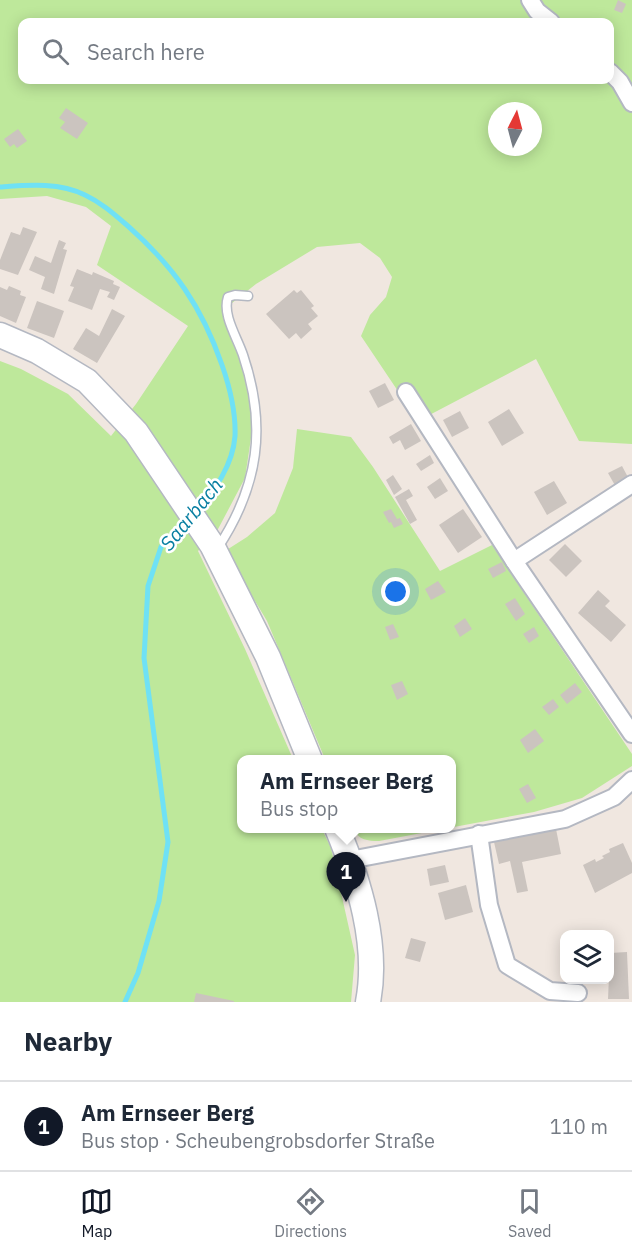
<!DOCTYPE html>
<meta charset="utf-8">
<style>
body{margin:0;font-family:"IBM Plex Sans",sans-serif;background:#f2f2f3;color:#1f2937}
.controls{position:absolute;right:18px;bottom:18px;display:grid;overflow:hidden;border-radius:12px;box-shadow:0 3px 15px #0003}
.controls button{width:54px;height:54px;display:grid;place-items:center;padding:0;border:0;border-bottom:2px solid #e0e1e3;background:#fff;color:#1f2937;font:30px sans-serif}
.compass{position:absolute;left:488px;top:102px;width:54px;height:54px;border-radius:50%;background:#fff;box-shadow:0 3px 15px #0003;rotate:6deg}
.you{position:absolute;left:396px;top:592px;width:21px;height:21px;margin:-15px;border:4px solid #fff;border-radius:50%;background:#1a73e8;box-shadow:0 0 0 9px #1a73e833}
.badge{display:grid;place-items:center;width:39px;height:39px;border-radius:50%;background:#111827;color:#fff;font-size:20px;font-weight:700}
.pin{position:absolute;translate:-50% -50px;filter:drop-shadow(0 2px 3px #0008)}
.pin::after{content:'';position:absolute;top:32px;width:21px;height:18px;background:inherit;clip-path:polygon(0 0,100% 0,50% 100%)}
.popup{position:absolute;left:237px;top:755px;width:219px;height:78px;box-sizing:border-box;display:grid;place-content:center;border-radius:12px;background:#fff;filter:drop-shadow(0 2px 4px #0005);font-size:20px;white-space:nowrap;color:#747a83}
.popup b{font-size:22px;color:#1f2937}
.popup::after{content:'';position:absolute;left:50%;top:100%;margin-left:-12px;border:12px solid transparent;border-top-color:#fff}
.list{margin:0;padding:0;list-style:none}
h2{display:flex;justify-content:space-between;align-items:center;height:78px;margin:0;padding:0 24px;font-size:26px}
h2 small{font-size:20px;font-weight:400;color:#747a83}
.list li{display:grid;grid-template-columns:39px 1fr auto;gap:18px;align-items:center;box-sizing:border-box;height:90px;padding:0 24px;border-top:2px solid #e0e1e3}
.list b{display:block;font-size:22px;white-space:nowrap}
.list p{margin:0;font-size:20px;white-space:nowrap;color:#747a83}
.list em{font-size:20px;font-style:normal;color:#747a83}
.icon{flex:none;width:33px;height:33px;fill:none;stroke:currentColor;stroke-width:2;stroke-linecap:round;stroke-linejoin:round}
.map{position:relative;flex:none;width:632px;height:1002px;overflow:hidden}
.search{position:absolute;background:#fff;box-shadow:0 3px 15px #0003;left:18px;right:18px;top:18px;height:66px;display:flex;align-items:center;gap:15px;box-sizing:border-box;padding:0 21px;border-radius:12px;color:#747a83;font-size:22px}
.sheet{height:168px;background:#fff}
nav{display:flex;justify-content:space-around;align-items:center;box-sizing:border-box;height:84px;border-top:2px solid #e0e1e3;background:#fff;font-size:16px;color:#747a83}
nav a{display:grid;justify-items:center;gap:3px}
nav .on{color:#111827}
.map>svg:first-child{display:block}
.green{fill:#bee89b;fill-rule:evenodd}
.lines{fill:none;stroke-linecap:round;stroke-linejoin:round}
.stream{stroke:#6fe1f5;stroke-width:5}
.building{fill:#cbc4bf}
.service-casing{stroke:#b4b8c2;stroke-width:11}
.minor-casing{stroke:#b4b8c2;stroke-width:20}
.secondary-casing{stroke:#b4b8c2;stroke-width:27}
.service{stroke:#fff;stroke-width:8}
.minor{stroke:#fff;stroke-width:16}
.secondary{stroke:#fff;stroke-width:24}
.labels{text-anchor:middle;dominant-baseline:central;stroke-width:5;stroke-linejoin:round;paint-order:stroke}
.water-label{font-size:20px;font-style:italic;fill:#077ea1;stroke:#fff}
</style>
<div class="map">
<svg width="632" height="1002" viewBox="0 0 632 1002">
<rect width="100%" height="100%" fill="#f0e7e0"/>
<!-- green -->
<g class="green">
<path d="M0,0H632V444L579,441L536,359L418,421L361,336L370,315L386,297L392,277L380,258L360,243L317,247L256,284L222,311L245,370L254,418L245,478L217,531L198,551L245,649L293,759L241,760V828L322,829L331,848L355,955L351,1002H0V361L21,369L68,394L111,436L136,404L188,326L97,265L111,226L86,207L47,196L0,199ZM22,22H610V80H22ZM497,111H533V147H497Z"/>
<path d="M297,429L351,437L373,467L440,571L492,545L632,754V766L582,798L534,812L379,841C368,841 358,840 354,829L451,828V760L325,759L267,621L225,551L247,537L275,513L293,468Z"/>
</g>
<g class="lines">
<!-- stream -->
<g class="stream">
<path d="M0,187C28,185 59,182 85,195C102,203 115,215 129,227C174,267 202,307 222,365C230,388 236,411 235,436C233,464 215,492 195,511"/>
<path d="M125,1002L138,973L159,901L168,842L144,658L148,586L161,547L186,519"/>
</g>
</g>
<!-- building -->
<g class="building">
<path d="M618,0L626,4L622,13L614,10Z"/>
<path d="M66,108L88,123L77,139L60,128L65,122L59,118Z"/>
<path d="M18,129L27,141L17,148L14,144L10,147L4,139Z"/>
<path d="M23,227L37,232L18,275L0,269V260L11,232L20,235Z"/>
<path d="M59,240L66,243L63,249L67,250L54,294L41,289L45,277L29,270L35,256L51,263Z"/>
<path d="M77,269L92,275L93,272L114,281L113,284L120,287L114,300L107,297L110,292L100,289L92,310L68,301L74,287L70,286Z"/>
<path d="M9,286L21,291L20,295L26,297L16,323L0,316V287L7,290Z"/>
<path d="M294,290L297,293L301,290L314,306L311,308L318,316L308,324L312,329L301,339L296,333L289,339L266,314Z"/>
<path d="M37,301L64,311L54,338L27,328Z"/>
<path d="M112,309L125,316L97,363L73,349L86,328L99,336Z"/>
<path d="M385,383L394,400L378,408L369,391Z"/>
<path d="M509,409L524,433L502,446L488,422Z"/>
<path d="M460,411L469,428L452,437L443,420Z"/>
<path d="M411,424L421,441L405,450L400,440L393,444L389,437Z"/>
<path d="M430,455L434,463L421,471L416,464Z"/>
<path d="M622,466L630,481L617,489L608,473Z"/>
<path d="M393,475L402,489L394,495L386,480Z"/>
<path d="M440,478L448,491L435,499L427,487Z"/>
<path d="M554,481L567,503L547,515L534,492Z"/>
<path d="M409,489L413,496L406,500L417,520L410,524L395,497Z"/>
<path d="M391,509L397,519L400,518L403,524L394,528L391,522L389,523L383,512Z"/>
<path d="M463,509L482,537L458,553L439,525Z"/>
<path d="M565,544L582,561L566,577L549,560Z"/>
<path d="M502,562L506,571L493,578L488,569Z"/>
<path d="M438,581L446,592L431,600L425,589Z"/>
<path d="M598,590L610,601L605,606L626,625L611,642L578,613Z"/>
<path d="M515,598L525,614L516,621L505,604Z"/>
<path d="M465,618L472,629L460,637L454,626Z"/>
<path d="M393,624L399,637L390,640L385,627Z"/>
<path d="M534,627L539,636L529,643L523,634Z"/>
<path d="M402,681L408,694L397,700L391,685Z"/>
<path d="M575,683L582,692L567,704L560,695Z"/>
<path d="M553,699L559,707L549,715L542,707Z"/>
<path d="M535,729L544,741L528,753L520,740Z"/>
<path d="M528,784L536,798L527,803L519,789Z"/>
<path d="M556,829L561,854L522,862L528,891L517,893L510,861L499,864L494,842Z"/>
<path d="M623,843L632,863V873L595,893L583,865L595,859L596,862L604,858L602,856L610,852L609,849Z"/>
<path d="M445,865L449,882L430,886L427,869Z"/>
<path d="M466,885L473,912L445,920L438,893Z"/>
<path d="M411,938L426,942L420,962L405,958Z"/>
<path d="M627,952L629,999H608L610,953Z"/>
<path d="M196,993L234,1001V1002H194Z"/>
</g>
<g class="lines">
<!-- service casing -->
<g class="service-casing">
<path id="service" d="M217,549C259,486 267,426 243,355C237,337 222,315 228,297L235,295L248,296"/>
</g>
<!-- minor casing -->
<g class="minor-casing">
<g id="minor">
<path d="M530,0L537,11L551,22"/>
<path d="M610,72L620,82L632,103"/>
<path d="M406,392L514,561L632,734"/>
<path d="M514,561L632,484"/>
<path d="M479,834L489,905L507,965L550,991L578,993"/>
<path d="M350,860L565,819L614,797L632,780"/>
</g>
</g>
<!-- secondary casing -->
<g class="secondary-casing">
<g id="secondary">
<path d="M0,335L37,351L87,381L136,432L212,545L268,657L310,760"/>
<path d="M337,828C359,881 379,945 368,1002"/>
</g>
</g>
<!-- service -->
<use href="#service" class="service"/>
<!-- minor -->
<use href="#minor" class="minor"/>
<!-- secondary -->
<use href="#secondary" class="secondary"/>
</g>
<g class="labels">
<!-- water labels -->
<g class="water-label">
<text transform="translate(191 514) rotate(-51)">Saarbach</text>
</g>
</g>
</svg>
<div class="controls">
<button><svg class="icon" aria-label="layers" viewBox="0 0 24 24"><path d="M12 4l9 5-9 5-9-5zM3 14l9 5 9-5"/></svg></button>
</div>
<svg class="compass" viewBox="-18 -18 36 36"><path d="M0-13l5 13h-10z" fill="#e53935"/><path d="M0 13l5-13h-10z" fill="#747a83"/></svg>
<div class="you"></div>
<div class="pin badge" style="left:346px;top:902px">1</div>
<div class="popup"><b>Am Ernseer Berg</b>Bus stop</div>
<div class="search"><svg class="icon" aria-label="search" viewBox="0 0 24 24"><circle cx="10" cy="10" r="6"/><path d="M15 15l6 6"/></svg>Search here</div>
</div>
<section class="sheet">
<h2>Nearby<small></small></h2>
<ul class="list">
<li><span class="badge">1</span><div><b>Am Ernseer Berg</b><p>Bus stop · Scheubengrobsdorfer Straße</p></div><em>110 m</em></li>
</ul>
</section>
<nav>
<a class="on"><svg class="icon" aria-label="map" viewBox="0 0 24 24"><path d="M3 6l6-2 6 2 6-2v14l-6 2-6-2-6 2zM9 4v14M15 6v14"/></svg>Map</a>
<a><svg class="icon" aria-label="directions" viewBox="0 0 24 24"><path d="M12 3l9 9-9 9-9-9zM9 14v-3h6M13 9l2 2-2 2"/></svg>Directions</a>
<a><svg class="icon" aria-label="saved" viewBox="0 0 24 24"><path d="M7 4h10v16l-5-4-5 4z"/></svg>Saved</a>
</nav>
